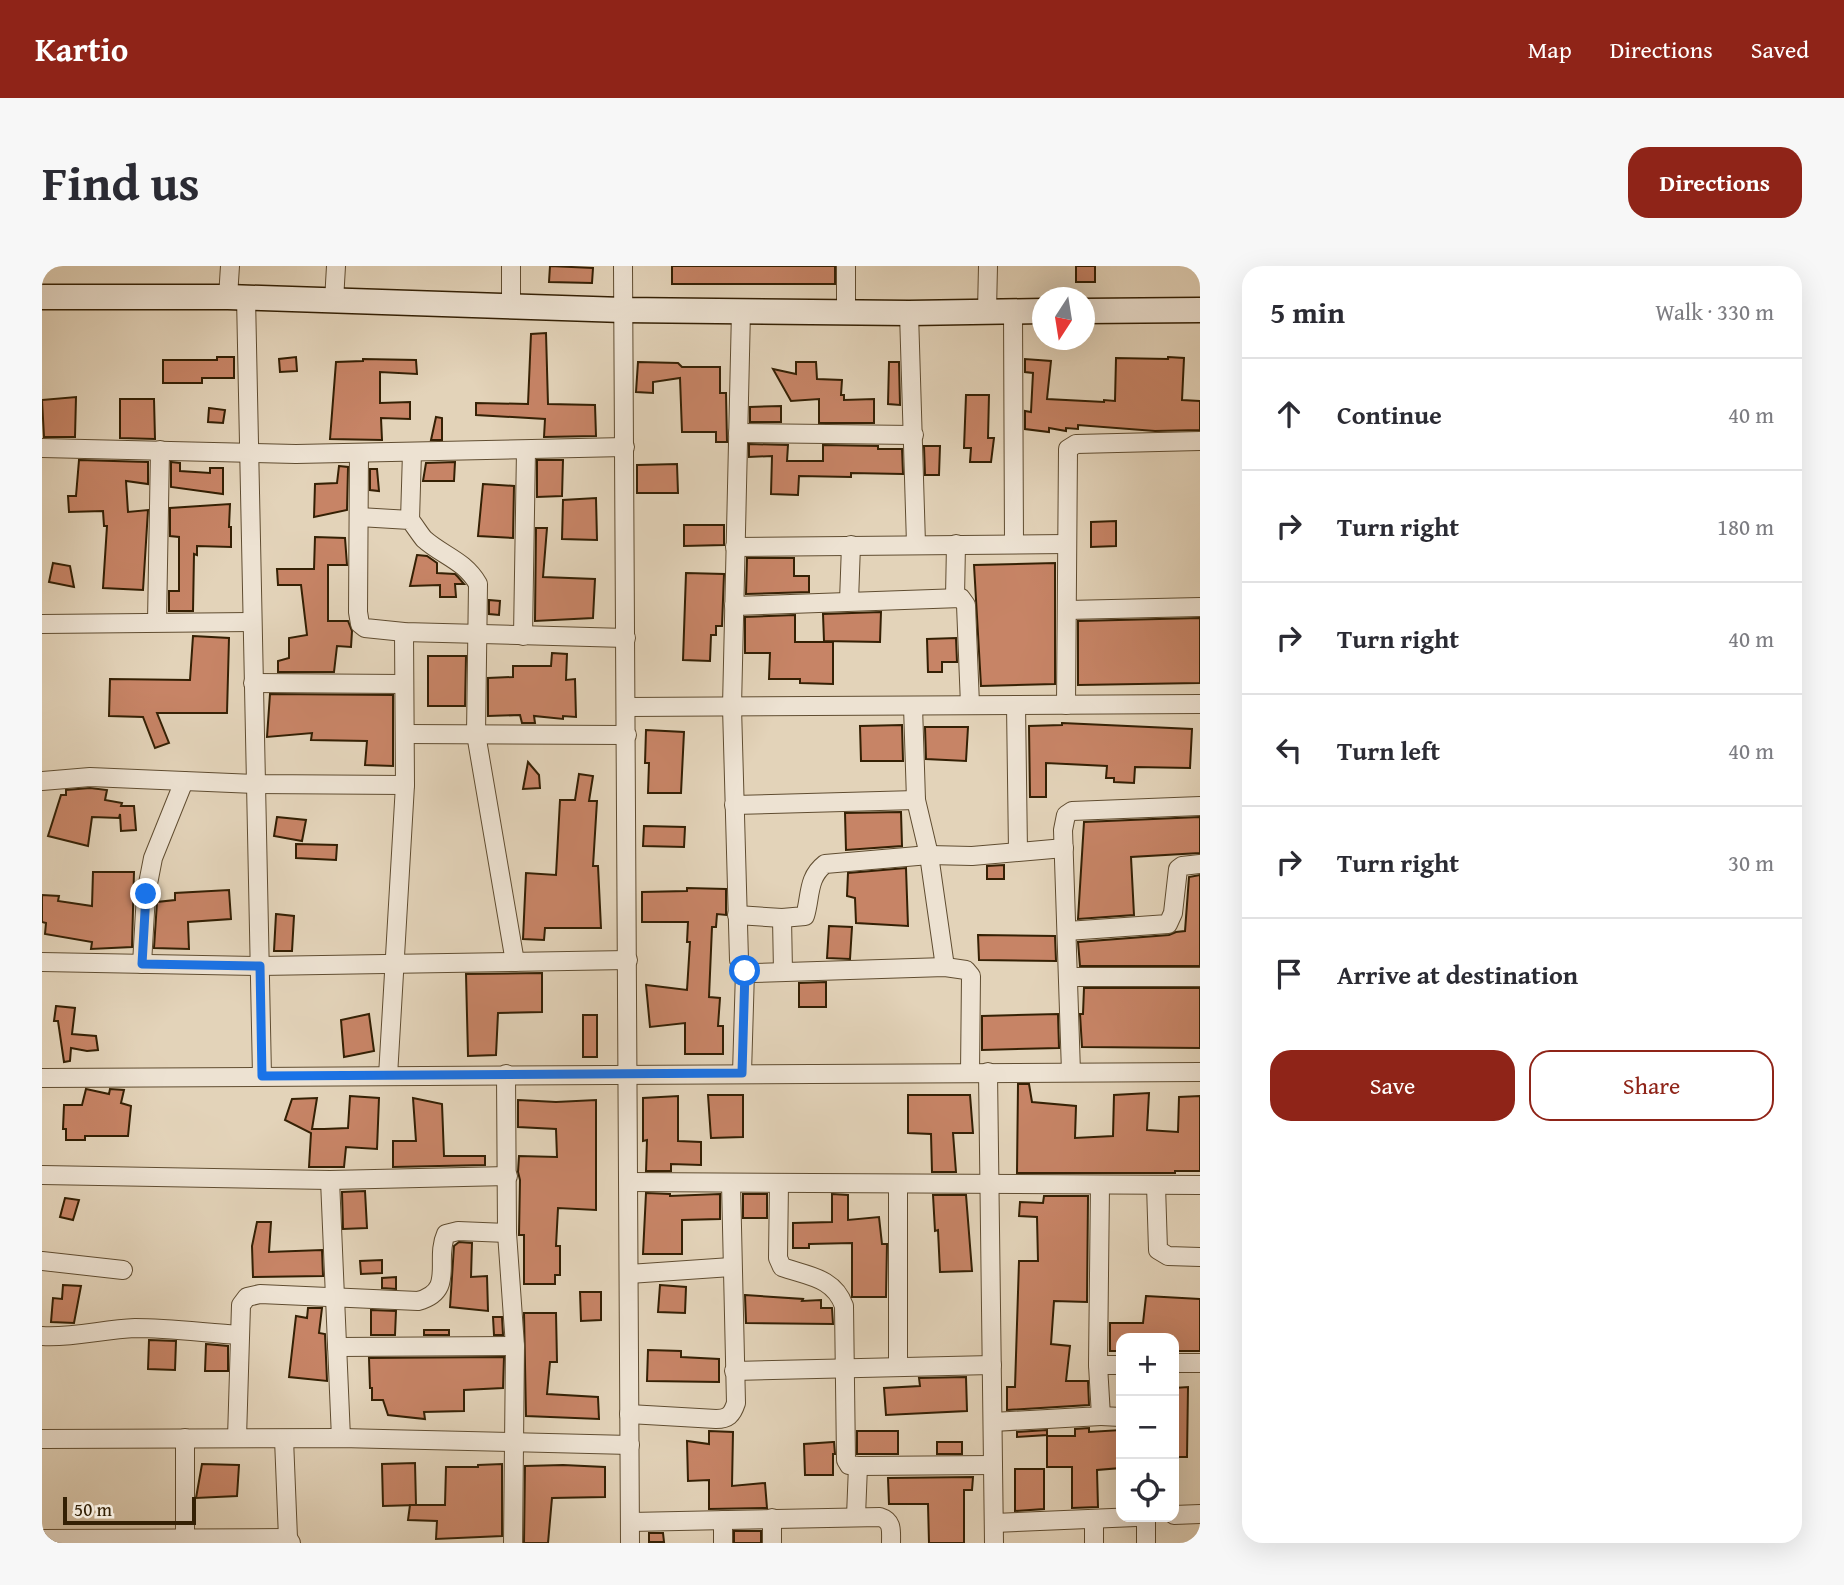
<!DOCTYPE html>
<meta charset="utf-8">
<style>
body{margin:0;font-family:"Gentium Book Plus",serif;background:#f7f7f7;color:#2b2b33}
.controls{position:absolute;right:21px;bottom:21px;display:grid;overflow:hidden;border-radius:14px;box-shadow:0 7px 28px #0002}
.controls button{width:63px;height:63px;display:grid;place-items:center;padding:0;border:0;border-bottom:2px solid #e1e1e2;background:#fff;color:#2b2b33;font:35px sans-serif}
.compass{position:absolute;left:990px;top:21px;width:63px;height:63px;border-radius:50%;background:#fff;box-shadow:0 7px 28px #0002;rotate:192deg}
.scale{position:absolute;left:21px;bottom:18px;width:133px;box-sizing:border-box;padding-left:7px;border:4px solid #342004;border-top:0;font-size:19px;line-height:24px;white-space:nowrap;color:#342004;-webkit-text-stroke:5px #ede2d2;paint-order:stroke}
.stop{position:absolute;width:21px;height:21px;margin:-16px;border:5px solid #1a73e8;border-radius:50%;background:#fff}
.stop.end{background:#1a73e8;border-color:#fff;box-shadow:0 2px 7px #0008}
.list{margin:0;padding:0;list-style:none}
h2{display:flex;justify-content:space-between;align-items:center;height:91px;margin:0;padding:0 28px;font-size:30px}
h2 small{font-size:23px;font-weight:400;color:#7c7c81}
.list li{display:grid;grid-template-columns:46px 1fr auto;gap:21px;align-items:center;box-sizing:border-box;height:112px;padding:0 28px;border-top:2px solid #e1e1e2}
.list b{display:block;font-size:26px;white-space:nowrap}
.list em{font-size:23px;font-style:normal;color:#7c7c81}
.actions{display:flex;gap:14px;padding:21px 28px}
.actions a{flex:1;padding:16px 0;border:2px solid #8f2418;border-radius:21px;text-align:center;font-size:24px;color:#8f2418}
.actions .main{background:#8f2418;color:#fff}
.icon{flex:none;width:38px;height:38px;fill:none;stroke:currentColor;stroke-width:2;stroke-linecap:round;stroke-linejoin:round}
.map{position:relative;flex:none;width:1158px;height:1277px;overflow:hidden;border-radius:21px}
header{display:flex;align-items:center;gap:42px;box-sizing:border-box;height:98px;padding:0 35px;background:#8f2418;color:#fff}
header strong{font-size:33px}
nav{display:flex;gap:38px;margin-inline-start:auto;font-size:24px}
.intro{display:flex;align-items:center;justify-content:space-between;box-sizing:border-box;height:168px;padding:0 42px}
h1{margin:0;font-size:49px}
.button{padding:18px 32px;border-radius:21px;background:#8f2418;color:#fff;font-size:24px;font-weight:700}
main{display:flex;gap:42px;padding:0 42px}
aside{flex:1;background:#fff;border-radius:21px;box-shadow:0 7px 28px #0002}
.map>svg:first-child{display:block}
.building{fill:#c78466;stroke:#342004;stroke-width:2}
.lines{fill:none;stroke-linecap:round;stroke-linejoin:round}
.street-casing{stroke:#604d31;stroke-width:20}
.secondary-casing{stroke:#342004;stroke-width:27}
.street{stroke:#ede2d2;stroke-width:18}
.secondary{stroke:#ede2d2;stroke-width:24}
.route{stroke:#1a73e8;stroke-width:9}
</style>
<header>
<strong>Kartio</strong>
<nav><a>Map</a><a>Directions</a><a>Saved</a></nav>
</header>
<div class="intro"><h1>Find us</h1><a class="button">Directions</a></div>
<main>
<div class="map">
<svg width="1158" height="1277" viewBox="0 0 1158 1277">
<rect width="100%" height="100%" fill="#e3d3b9"/>
<filter id="stains"><feTurbulence type="fractalNoise" baseFrequency=".00286" numOctaves="4"/><feColorMatrix values="0 0 0 0 .2 0 0 0 0 .09 0 0 0 0 .02 0 0 0 .5 -.17"/></filter>
<radialGradient id="worn" r=".72"><stop offset=".6" stop-color="#630" stop-opacity="0"/><stop offset="1" stop-color="#630" stop-opacity=".3"/></radialGradient>
<!-- building -->
<g class="building">
<path d="M508,0L551,2L550,17L507,16Z"/>
<rect x="630" y="0" width="163" height="18"/>
<rect x="1034" y="0" width="19" height="16"/>
<path d="M504,67L506,138L553,139L554,170L502,171L503,153L434,149V137L486,138L489,68Z"/>
<path d="M175,91H192V112H160V117H121V94H175Z"/>
<path d="M254,91L255,105L238,106L237,93Z"/>
<path d="M1126,91L1142,92L1140,134L1158,135V164L1113,165L1036,159V163L1024,162V165L1007,162V166L983,163V145L989,146L991,107L983,106V93L1009,95L1005,133L1062,136V134L1073,135L1074,92L1126,93Z"/>
<path d="M321,93L374,94L375,108L338,106V137L368,136V153L339,152L340,174L288,173L294,96L321,95Z"/>
<path d="M596,96L636,97L640,101H678V127H684L685,176H674V166H640L638,112L611,116V127L594,126Z"/>
<path d="M754,96H774L775,113L800,114L799,129H802V134L832,133V157H777V133L749,135L731,103L754,108Z"/>
<path d="M847,96H857L858,139L846,138Z"/>
<path d="M924,129H947L946,172H952L949,196H928L929,182H922Z"/>
<path d="M34,131L33,171H2L0,134Z"/>
<path d="M78,133H112L113,173L78,172Z"/>
<path d="M739,140V156H708V141Z"/>
<path d="M167,142L183,144L181,157L166,156Z"/>
<path d="M394,151L400,152V174H389Z"/>
<path d="M707,178L746,179L745,195H781V179L836,180V183H860L861,208L809,207V211L757,210L756,229L729,228L730,190L707,191Z"/>
<path d="M882,180H898L897,209H883Z"/>
<path d="M37,194L106,196V218L84,215L86,246L106,244L101,324L61,322L65,260H62L61,245L27,246L26,230H34Z"/>
<path d="M495,194H521L520,230L495,231Z"/>
<path d="M129,196L138,197V205L168,207V202H181V228L129,221Z"/>
<path d="M413,196L412,215H381L384,197Z"/>
<path d="M635,198L636,227H595V199Z"/>
<path d="M297,200L306,201L305,244L272,251L273,218L295,217Z"/>
<path d="M328,203H335L337,225L328,224Z"/>
<path d="M441,218L472,220L471,272L436,270Z"/>
<path d="M554,232L555,274L520,273L521,234Z"/>
<path d="M188,238L187,261H189V281L155,280V289L152,288L151,345H127V325H137V271L128,270V242Z"/>
<path d="M1074,255V280L1049,281V256Z"/>
<path d="M642,259H682V279L642,280Z"/>
<path d="M494,262H505L501,311L553,313L551,352L493,355Z"/>
<path d="M273,271L303,272L305,299H286V355H306L310,365L309,381L295,380L292,406H236V395L247,392V372L265,369L259,319H236L235,303H272Z"/>
<path d="M375,289L385,290L395,297V307L413,308L416,311L422,318H413L414,331H398V319L368,320Z"/>
<path d="M705,292H752V310H767V326L704,328Z"/>
<path d="M11,297L28,300L32,321L7,316Z"/>
<path d="M1013,297V418L939,420L932,299Z"/>
<path d="M644,307L682,308L680,360H674V369H669L668,395L641,394Z"/>
<path d="M447,334L458,335L457,349L447,348Z"/>
<path d="M839,346L838,376L782,375L781,348Z"/>
<path d="M753,349V376H791V418L758,417V413H727L728,387H703V351Z"/>
<path d="M1158,352V417L1036,419V355Z"/>
<path d="M151,370L187,372L185,447H115L127,477L113,482L101,451L67,450L68,413L148,414Z"/>
<path d="M914,372L915,396H900V406H886L885,373Z"/>
<path d="M510,387L525,388L524,414L533,413L534,451L521,450V453L492,450L493,457H480L478,449L446,450V412L471,411V400H509Z"/>
<path d="M386,390H424L423,440H386Z"/>
<path d="M228,428L351,429V500L323,499L325,475L269,474L270,467L225,471Z"/>
<path d="M1020,457L1150,463L1148,502L1093,501L1092,517L1072,516V512H1064L1065,500L1004,497V531H988L987,460L1020,459Z"/>
<path d="M860,459L861,495H819L818,460Z"/>
<path d="M883,461H926L924,495L884,493Z"/>
<path d="M604,464L642,466L639,527H606L607,497H603Z"/>
<path d="M486,496L497,509L498,522L481,523Z"/>
<path d="M537,508L551,510L547,535H555L551,600H556L559,662H503L502,674L481,673L484,607L514,609L518,534H533Z"/>
<path d="M48,522L65,524L63,534L80,537L79,540H92L94,564L79,565L78,548L77,552L50,551L46,580L6,570L19,529H24V524Z"/>
<path d="M859,546L860,580L804,584L803,547Z"/>
<path d="M235,551L264,554L260,575L232,570Z"/>
<path d="M1158,551V587L1089,591L1092,649L1036,653L1042,556Z"/>
<path d="M602,560L643,561L642,581L601,580Z"/>
<path d="M254,578L295,579L294,594L254,592Z"/>
<path d="M962,599V613H945V600Z"/>
<path d="M864,602L866,660L814,657L813,632L805,630L806,607Z"/>
<path d="M51,606H92L90,681L49,683L50,676L3,668L4,657L0,656V629L17,630L16,635L50,640Z"/>
<path d="M1158,609V700H1038L1036,676L1127,669L1134,666L1143,665L1147,611Z"/>
<path d="M645,622L684,623V649L675,648L674,661H670L667,731L678,732L676,760H681V788H643V757L608,761L604,719L645,724L648,676H645L646,656H600V626L645,625Z"/>
<path d="M187,624L189,653L146,656L147,683L112,682L115,636L133,634V627Z"/>
<path d="M234,648L252,650L250,685H232Z"/>
<path d="M787,660L810,661L808,693L785,692Z"/>
<path d="M936,669L1013,670L1014,695L937,694Z"/>
<path d="M500,707V746L456,747L454,789L426,790L424,708Z"/>
<path d="M784,716V741H757V717Z"/>
<path d="M1042,722H1158V782L1040,781L1038,748H1041Z"/>
<path d="M14,740L33,742L30,768L54,770L56,784L45,785L29,782L28,795L22,796L16,755H12Z"/>
<path d="M327,748L332,785L302,791L299,754Z"/>
<path d="M1016,748L1017,782L940,784V750Z"/>
<rect x="541" y="749" width="14" height="42"/>
<path d="M976,818H987L990,836L1034,840L1033,872L1071,870L1072,829L1107,827L1105,864L1136,866L1137,831L1158,830V905H1133V907H975Z"/>
<path d="M44,823L67,828L68,823L82,824L79,837L89,840L86,870H43V874H24V863H21L22,839H40Z"/>
<path d="M666,829H701V871L669,872Z"/>
<path d="M866,829H928L931,867H911L914,906H890L889,868L866,867Z"/>
<path d="M308,830L337,832L335,883L304,881L302,901H267L269,867L243,854L250,833L275,832L270,863H282L306,862Z"/>
<path d="M636,830V875L659,876V899L629,898V905H604L605,874L601,875V832Z"/>
<path d="M371,832L400,838L402,890H443V899L351,901V875H374Z"/>
<path d="M476,834L514,836L554,834V944L516,942L514,980H518V1009H513V1018H482V969H477L478,914L476,906L477,890L515,891L514,863L476,861Z"/>
<path d="M323,925L325,962L301,963L300,926Z"/>
<path d="M604,927L628,928V930L678,928V953L640,954V988H601Z"/>
<rect x="701" y="928" width="24" height="24"/>
<path d="M790,928L806,929V954L837,951L840,978H845L844,1031H810V977L767,978V982H751V957L790,956Z"/>
<path d="M891,929H924L930,1005L898,1006L896,964L893,965Z"/>
<path d="M1002,930H1046L1045,1036L1012,1035L1009,1078L1028,1080L1024,1115H1046L1047,1139L965,1144V1121H973L977,995H996L995,951L977,950L978,936L1001,937Z"/>
<path d="M23,932L37,934L31,954L18,951Z"/>
<path d="M215,956H229L227,986L280,984L281,1010L211,1011L210,980Z"/>
<path d="M417,976L430,977L429,1011L445,1010L446,1045L408,1041L412,980Z"/>
<path d="M340,994V1007L319,1008L318,995Z"/>
<path d="M354,1011V1023L340,1022V1012Z"/>
<path d="M21,1019L39,1020L32,1057L9,1056L11,1032L20,1033Z"/>
<path d="M618,1019L644,1021L643,1047L616,1046Z"/>
<path d="M538,1026H559V1054L539,1055Z"/>
<path d="M703,1029L761,1033L760,1035L779,1034V1042H790L791,1058L704,1057Z"/>
<path d="M1104,1030L1158,1033V1085H1132V1072H1079V1085H1068V1057H1101Z"/>
<path d="M266,1042H280L277,1067L283,1068L285,1115L247,1111L254,1050L265,1052Z"/>
<path d="M329,1044L354,1045L353,1069H329Z"/>
<path d="M482,1047H514L515,1096H508L505,1128L556,1131L557,1153L484,1150Z"/>
<path d="M451,1051H460L461,1069H452Z"/>
<rect x="382" y="1064" width="25" height="5"/>
<path d="M107,1074L134,1075L133,1104L106,1103Z"/>
<path d="M164,1078L186,1080V1105H163Z"/>
<path d="M606,1084L639,1085V1091L677,1093V1116L605,1115Z"/>
<path d="M462,1091L461,1122L422,1124V1145L382,1146L383,1153L346,1149L341,1134H330V1122H328L327,1092Z"/>
<path d="M924,1111L925,1145L844,1149L842,1122L878,1120L877,1112Z"/>
<path d="M1146,1121L1145,1191H1132V1122Z"/>
<path d="M1047,1162V1166L1079,1164V1202L1055,1204L1056,1241L1030,1242V1201H1005V1170H1033V1163Z"/>
<path d="M1005,1164V1169L975,1171V1166Z"/>
<path d="M667,1165L691,1166L690,1220L723,1217L725,1242L667,1243V1214L646,1215L645,1175L667,1178Z"/>
<rect x="815" y="1165" width="41" height="23"/>
<path d="M791,1176H792L793,1188H791V1209H763L762,1178Z"/>
<rect x="895" y="1176" width="25" height="12"/>
<path d="M373,1197L374,1239L341,1240L340,1198Z"/>
<path d="M160,1198L197,1199L195,1230L154,1232Z"/>
<path d="M460,1198V1270L394,1273L395,1255L366,1254L368,1239H403L404,1201H436V1199Z"/>
<path d="M521,1199L563,1201V1231L510,1232L506,1277H482L483,1200Z"/>
<path d="M973,1203H1002V1243L973,1245Z"/>
<path d="M931,1211L930,1224H922V1277H887L886,1238H847L846,1212Z"/>
<rect x="692" y="1265" width="27" height="12"/>
<path d="M607,1267H621L622,1276H607Z"/>
</g>
<g class="lines">
<!-- street casing -->
<g class="street-casing">
<g id="street">
<path d="M581,0L588,1277"/>
<path d="M804,0V46"/>
<path d="M186,31L188,0"/>
<path d="M204,31L220,810"/>
<path d="M292,35L294,0"/>
<path d="M469,38V0"/>
<path d="M699,45L690,441L697,694L703,705L700,807"/>
<path d="M945,45L946,0"/>
<path d="M971,45L972,278"/>
<path d="M867,47L874,278"/>
<path d="M696,167L872,169"/>
<path d="M0,182L254,188L583,181"/>
<path d="M317,187L316,346L318,358L323,362L362,366L584,372"/>
<path d="M317,251L368,254C373,260 377,267 382,273C401,290 422,294 436,318L434,468L473,696"/>
<path d="M368,254L370,186"/>
<path d="M693,281L1025,278"/>
<path d="M913,331L914,278"/>
<path d="M807,335L809,279"/>
<path d="M692,340L919,332L924,339L928,439"/>
<path d="M1025,344L1158,341"/>
<path d="M115,356L118,184"/>
<path d="M0,358L209,356"/>
<path d="M481,370L484,184"/>
<path d="M211,417L362,418"/>
<path d="M974,439L976,585"/>
<path d="M1024,439L1026,183L1034,178L1158,175"/>
<path d="M871,440L874,534L887,589L903,701"/>
<path d="M584,441L1158,438"/>
<path d="M363,468L585,469"/>
<path d="M0,515L48,511L213,518L363,519"/>
<path d="M692,539L874,534"/>
<path d="M695,649L740,652L763,650C769,630 765,612 783,598L887,589L930,590L1022,582"/>
<path d="M740,652L741,706"/>
<path d="M1025,665L1126,658L1131,647L1136,603L1140,600L1158,598"/>
<path d="M0,696L218,700L586,694"/>
<path d="M100,698L104,628L111,592L142,515"/>
<path d="M703,705L711,707L903,701L924,704L929,710L928,807"/>
<path d="M1027,711H1158"/>
<path d="M946,806L952,1277"/>
<path d="M1029,806L1021,564L1024,549L1030,545L1158,540"/>
<path d="M464,808L465,967L473,1080L471,1277"/>
<path d="M346,810L363,519L362,366"/>
<path d="M0,812L1158,806"/>
<path d="M0,909L288,914L466,910"/>
<path d="M288,914L299,1172"/>
<path d="M587,916L1158,919"/>
<path d="M737,917L736,992L740,1001C765,1010 792,1011 802,1040L804,1194L807,1199L816,1200L951,1199"/>
<path d="M856,918V1101"/>
<path d="M1114,919L1116,984L1126,990L1158,991"/>
<path d="M0,995L81,1004"/>
<path d="M587,1008L689,1001"/>
<path d="M0,1070C32,1072 62,1063 93,1062C128,1062 164,1067 198,1069"/>
<path d="M295,1081L473,1080"/>
<path d="M1132,1097H1158"/>
<path d="M1056,1099H1079"/>
<path d="M692,1105L950,1099"/>
<path d="M587,1148L674,1153C686,1153 690,1149 694,1137L689,917"/>
<path d="M1059,1150L1079,1151"/>
<path d="M951,1156L1059,1150L1056,1099L1058,919"/>
<path d="M143,1172V1277"/>
<path d="M195,1172L199,1039L205,1031L218,1028L376,1035C414,1025 392,994 404,968L416,965L465,967"/>
<path d="M0,1173L299,1172L588,1179"/>
<path d="M242,1173L246,1272L249,1277"/>
<path d="M1132,1249L1158,1248"/>
<path d="M814,1250L816,1200"/>
<path d="M730,1252V1277"/>
<path d="M681,1254V1277"/>
<path d="M588,1256L838,1251C851,1255 849,1265 849,1277"/>
<path d="M952,1257L1094,1251"/>
<path d="M0,1273L246,1272"/>
<path d="M1052,1277V1254"/>
<path d="M1104,1277V1251"/>
</g>
</g>
<!-- secondary casing -->
<g class="secondary-casing">
<g id="secondary">
<path d="M0,31H186L581,44L867,47L1001,45"/>
<path d="M1042,45L1158,44"/>
</g>
</g>
<!-- street -->
<use href="#street" class="street"/>
<!-- secondary -->
<use href="#secondary" class="secondary"/>
</g>
<g class="lines">
<!-- route -->
<path class="route" d="M104,628L100,698L218,700L220,810L700,807L703,705"/>
</g>
<rect width="100%" height="100%" filter="url(#stains)"/>
<rect width="100%" height="100%" fill="url(#worn)"/>
</svg>
<div class="controls">
<button>+</button>
<button>−</button>
<button><svg class="icon" aria-label="locate" viewBox="0 0 24 24"><circle cx="12" cy="12" r="6"/><path d="M12 2v4M12 18v4M2 12h4M18 12h4"/></svg></button>
</div>
<svg class="compass" viewBox="-18 -18 36 36"><path d="M0-13l5 13h-10z" fill="#e53935"/><path d="M0 13l5-13h-10z" fill="#7c7c81"/></svg>
<div class="scale">50 m</div>
<div class="stop" style="left:703px;top:705px"></div>
<div class="stop end" style="left:104px;top:628px"></div>
</div>
<aside>
<h2>5 min<small>Walk · 330 m</small></h2>
<ul class="list">
<li><svg class="icon" aria-label="ahead" viewBox="0 0 24 24"><path d="M12 20V5M6 11l6-6 6 6"/></svg><div><b>Continue</b></div><em>40 m</em></li>
<li><svg class="icon" aria-label="right" viewBox="0 0 24 24"><path d="M7 20v-9h11M14 6l5 5-5 5"/></svg><div><b>Turn right</b></div><em>180 m</em></li>
<li><svg class="icon" aria-label="right" viewBox="0 0 24 24"><path d="M7 20v-9h11M14 6l5 5-5 5"/></svg><div><b>Turn right</b></div><em>40 m</em></li>
<li><svg class="icon" aria-label="left" viewBox="0 0 24 24"><path d="M17 20v-9H6M10 6l-5 5 5 5"/></svg><div><b>Turn left</b></div><em>40 m</em></li>
<li><svg class="icon" aria-label="right" viewBox="0 0 24 24"><path d="M7 20v-9h11M14 6l5 5-5 5"/></svg><div><b>Turn right</b></div><em>30 m</em></li>
<li><svg class="icon" aria-label="arrive" viewBox="0 0 24 24"><path d="M6 21V4h12l-3 4 3 4H6"/></svg><div><b>Arrive at destination</b></div></li>
</ul>
<div class="actions"><a class="main">Save</a><a>Share</a></div>
</aside>
</main>
